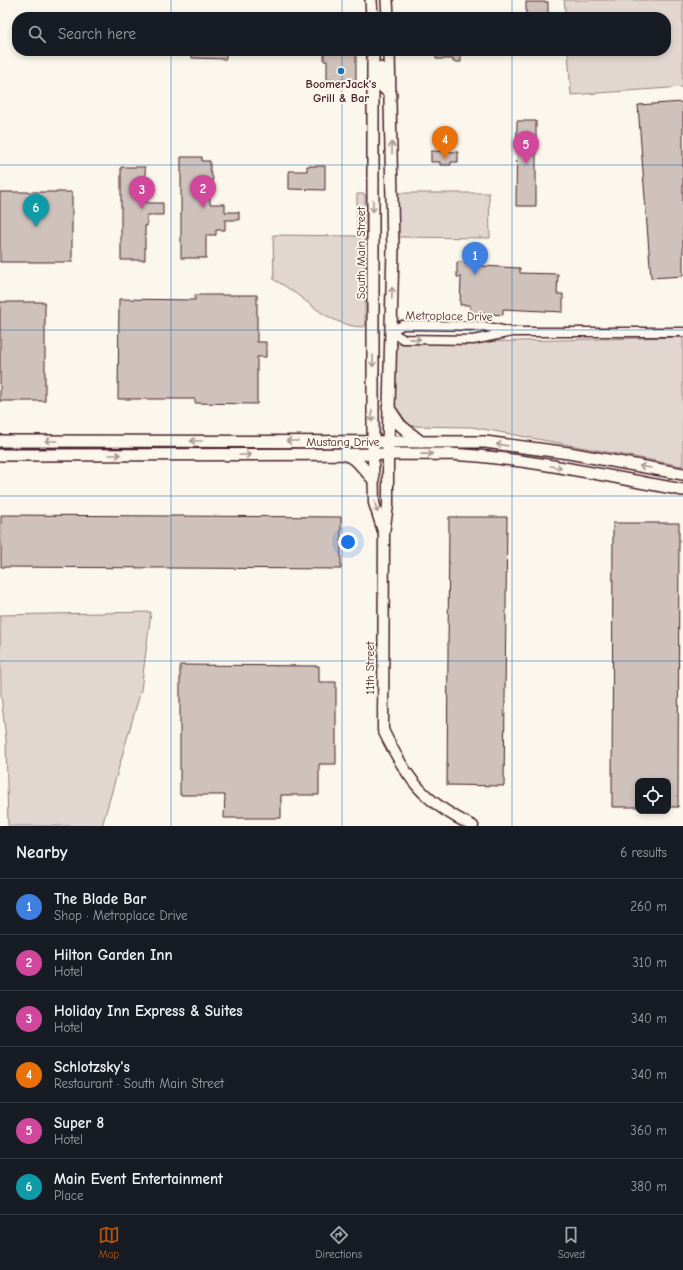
<!DOCTYPE html>
<meta charset="utf-8">
<style>
body{margin:0;font-family:"Comic Neue",sans-serif;background:#242831;color:#f1f3f6}
.controls{position:absolute;right:12px;bottom:12px;display:grid;overflow:hidden;border-radius:8px;box-shadow:0 2px 6px #0003}
.controls button{width:36px;height:36px;display:grid;place-items:center;padding:0;border:0;border-bottom:1px solid #363941;background:#171b24;color:#f1f3f6;font:20px sans-serif}
.you{position:absolute;left:348px;top:542px;width:14px;height:14px;margin:-10px;border:3px solid #fff;border-radius:50%;background:#1a73e8;box-shadow:0 0 0 6px #1a73e833}
.badge{display:grid;place-items:center;width:26px;height:26px;border-radius:50%;background:#b45309;color:#fff;font-size:13px;font-weight:700}
.pin{position:absolute;translate:-50% -33px;filter:drop-shadow(0 1px 2px #0008)}
.pin::after{content:'';position:absolute;top:21px;width:14px;height:12px;background:inherit;clip-path:polygon(0 0,100% 0,50% 100%)}
.list{margin:0;padding:0;list-style:none}
h2{display:flex;justify-content:space-between;align-items:center;height:52px;margin:0;padding:0 16px;font-size:17px}
h2 small{font-size:13px;font-weight:400;color:#9ea1a6}
.list li{display:grid;grid-template-columns:26px 1fr auto;gap:12px;align-items:center;box-sizing:border-box;height:56px;padding:0 16px;border-top:1px solid #363941}
.list b{display:block;font-size:15px;white-space:nowrap}
.list p{margin:0;font-size:13px;white-space:nowrap;color:#9ea1a6}
.list em{font-size:13px;font-style:normal;color:#9ea1a6}
.icon{flex:none;width:22px;height:22px;fill:none;stroke:currentColor;stroke-width:2;stroke-linecap:round;stroke-linejoin:round}
.map{position:relative;flex:none;width:683px;height:826px;overflow:hidden}
.search{position:absolute;background:#171b24;box-shadow:0 2px 6px #0003;left:12px;right:12px;top:12px;height:44px;display:flex;align-items:center;gap:10px;box-sizing:border-box;padding:0 14px;border-radius:16px;color:#9ea1a6;font-size:15px}
.sheet{height:388px;background:#171b24}
nav{display:flex;justify-content:space-around;align-items:center;box-sizing:border-box;height:56px;border-top:1px solid #363941;background:#171b24;font-size:11px;color:#9ea1a6}
nav a{display:grid;justify-items:center;gap:2px}
nav .on{color:#b45309}
.map>svg:first-child{display:block}
.green{fill:#e2d7d0;stroke:#967b7e}
.building{fill:#cfc2bc;stroke:#4a1f2b}
.lines{fill:none;stroke-linecap:round;stroke-linejoin:round}
.minor-casing{stroke:#4a1f2b;stroke-width:11}
.tertiary-casing{stroke:#4a1f2b;stroke-width:13}
.secondary-casing{stroke:#4a1f2b;stroke-width:14}
.minor{stroke:#fbf7ec;stroke-width:8}
.tertiary{stroke:#fbf7ec;stroke-width:10}
.secondary{stroke:#fbf7ec;stroke-width:11}
.oneway{stroke:#ab9695}
.grid{fill:none;stroke:#1f6fb2;stroke-width:1;stroke-opacity:0.55}
.poi-dot{fill:#1f6fb2;stroke:#fbf7ec;stroke-width:1.5}
.labels{text-anchor:middle;dominant-baseline:central;stroke-width:4;stroke-linejoin:round;paint-order:stroke}
.poi-label{font-size:12px;font-weight:bold;fill:#4a1f2b;stroke:#fbf7ec}
.street-label{font-size:12px;fill:#4a1f2b;stroke:#fbf7ec}
</style>
<div class="map">
<svg width="683" height="826" viewBox="0 0 683 826">
<rect width="100%" height="100%" fill="#fbf7ec"/>
<filter id="ink" filterUnits="userSpaceOnUse"><feTurbulence type="fractalNoise" baseFrequency=".025" numOctaves="2"/><feDisplacementMap in="SourceGraphic" scale="8" xChannelSelector="R" yChannelSelector="G"/><feConvolveMatrix kernelMatrix="1 2 1 2 8 2 1 2 1" color-interpolation-filters="sRGB"/></filter>
<g filter="url(#ink)">
<!-- green -->
<g class="green">
<path d="M564,0H683V87L571,95L568,51H666V17H566Z"/>
<path d="M397,193H489L490,238L396,237Z"/>
<path d="M357,194H365V326L361,327C323,324 305,295 274,280L273,235L357,236Z"/>
<path d="M683,337V466L472,427L410,426L393,404L395,344Z"/>
<path d="M151,612L141,690L102,826H8L6,739L1,696L0,615Z"/>
</g>
<!-- building -->
<g class="building">
<rect x="526" y="2" width="22" height="15"/>
<path d="M192,51H226V59L192,58Z"/>
<path d="M324,51H356V80H327V61H324Z"/>
<path d="M436,51H461V62H453V59H436Z"/>
<path d="M683,102V276L651,278L638,105Z"/>
<path d="M517,121H536V206H516Z"/>
<path d="M431,151L458,152V162H451V165H440V162H431Z"/>
<path d="M181,157H202V161H210V171L213,178L210,189V204H225V212H239V220H225V230H216V235H206V258H181Z"/>
<path d="M307,166H325V190L289,189V171H307Z"/>
<path d="M121,167H145L147,203H163V215H147V226H145V260H121Z"/>
<rect x="0" y="192" width="72" height="70"/>
<path d="M457,262L481,263V266L520,268V273L558,274L557,294H563V312L503,309V315L470,312V305H460L461,277H457Z"/>
<path d="M195,295H257V342H266V357H257V404L195,403V399H118L119,299L195,300Z"/>
<rect x="0" y="302" width="45" height="99"/>
<path d="M1,515L341,517V569L1,567Z"/>
<path d="M449,517H507L504,786L447,785Z"/>
<path d="M613,523H679L678,807H668V781H638V807H612Z"/>
<path d="M180,665L319,666V682H336V764H319V795H281V818H224L225,795H180Z"/>
</g>
<g class="lines">
<!-- minor casing -->
<g class="minor-casing">
<path id="minor" d="M512,332L473,340L403,339L391,332L402,325H416L483,326L512,332H683"/>
</g>
<!-- tertiary casing -->
<g class="tertiary-casing">
<g id="tertiary">
<path d="M388,454V505L384,533L383,730C407,779 423,802 473,826"/>
<path d="M373,455L374,503L383,531"/>
</g>
</g>
<!-- secondary casing -->
<g class="secondary-casing">
<g id="secondary">
<path d="M371,0L372,17"/>
<path d="M387,0L388,17"/>
<path d="M380,68L381,85L391,95"/>
<path d="M388,407L400,425L421,442"/>
<path d="M0,441L485,442L569,453L683,474"/>
<path d="M373,448V51"/>
<path d="M388,448L393,249L389,51"/>
<path d="M0,455L449,454C528,458 605,476 683,490"/>
<path d="M347,455L357,461L373,479"/>
</g>
</g>
<!-- minor -->
<use href="#minor" class="minor"/>
<!-- tertiary -->
<use href="#tertiary" class="tertiary"/>
<!-- secondary -->
<use href="#secondary" class="secondary"/>
</g>
<!-- one-way arrows -->
<defs><path id="oneway-shaft" d="M-6 0H5M1.5-3L5.5 0L1.5 3" fill="none" stroke-width="1.6" stroke-linecap="round" stroke-linejoin="round"/></defs>
<g class="oneway">
<use href="#oneway-shaft" transform="translate(392 148) rotate(-91)"/>
<use href="#oneway-shaft" transform="translate(373 206) rotate(89)"/>
<use href="#oneway-shaft" transform="translate(392 293) rotate(-88)"/>
<use href="#oneway-shaft" transform="translate(415 339) rotate(1)"/>
<use href="#oneway-shaft" transform="translate(373 361) rotate(91)"/>
<use href="#oneway-shaft" transform="translate(372 416) rotate(90)"/>
<use href="#oneway-shaft" transform="translate(51 441) rotate(-180)"/>
<use href="#oneway-shaft" transform="translate(196 441) rotate(-180)"/>
<use href="#oneway-shaft" transform="translate(292 441) rotate(180)"/>
<use href="#oneway-shaft" transform="translate(502 445) rotate(-172)"/>
<use href="#oneway-shaft" transform="translate(427 454) rotate(-1)"/>
<use href="#oneway-shaft" transform="translate(115 455)"/>
<use href="#oneway-shaft" transform="translate(245 455)"/>
<use href="#oneway-shaft" transform="translate(556 467) rotate(9)"/>
<use href="#oneway-shaft" transform="translate(645 467) rotate(-170)"/>
<use href="#oneway-shaft" transform="translate(376 507) rotate(75)"/>
</g>
</g>
<!-- grid -->
<path class="grid" d="M171,0V17M342,0V17M512,0V17M171,51V826M342,51V826M512,51V826M0,165H683M0,330H683M0,496H683M0,661H683"/>
<!-- markers -->
<circle class="poi-dot" cx="341" cy="71" r="4"/>
<g class="labels">
<!-- poi labels -->
<g class="poi-label">
<text x="341" y="84">BoomerJack's<tspan x="341" dy="14">Grill &amp; Bar</tspan></text>
</g>
<!-- street labels -->
<g class="street-label">
<text transform="translate(361 253) rotate(-90)">South Main Street</text>
<text transform="translate(449 316) rotate(1)">Metroplace Drive</text>
<text x="343" y="442">Mustang Drive</text>
<text transform="translate(370 668) rotate(-90)">11th Street</text>
</g>
</g>
</svg>
<div class="controls">
<button><svg class="icon" aria-label="locate" viewBox="0 0 24 24"><circle cx="12" cy="12" r="6"/><path d="M12 2v4M12 18v4M2 12h4M18 12h4"/></svg></button>
</div>
<div class="you"></div>
<div class="pin badge" style="left:475px;top:275px;background:#3f7fe0">1</div>
<div class="pin badge" style="left:203px;top:208px;background:#d1479c">2</div>
<div class="pin badge" style="left:142px;top:209px;background:#d1479c">3</div>
<div class="pin badge" style="left:445px;top:159px;background:#e8710a">4</div>
<div class="pin badge" style="left:526px;top:164px;background:#d1479c">5</div>
<div class="pin badge" style="left:36px;top:227px;background:#0f9aa8">6</div>
<div class="search"><svg class="icon" aria-label="search" viewBox="0 0 24 24"><circle cx="10" cy="10" r="6"/><path d="M15 15l6 6"/></svg>Search here</div>
</div>
<section class="sheet">
<h2>Nearby<small>6 results</small></h2>
<ul class="list">
<li><span class="badge" style="background:#3f7fe0">1</span><div><b>The Blade Bar</b><p>Shop · Metroplace Drive</p></div><em>260 m</em></li>
<li><span class="badge" style="background:#d1479c">2</span><div><b>Hilton Garden Inn</b><p>Hotel</p></div><em>310 m</em></li>
<li><span class="badge" style="background:#d1479c">3</span><div><b>Holiday Inn Express &amp; Suites</b><p>Hotel</p></div><em>340 m</em></li>
<li><span class="badge" style="background:#e8710a">4</span><div><b>Schlotzsky's</b><p>Restaurant · South Main Street</p></div><em>340 m</em></li>
<li><span class="badge" style="background:#d1479c">5</span><div><b>Super 8</b><p>Hotel</p></div><em>360 m</em></li>
<li><span class="badge" style="background:#0f9aa8">6</span><div><b>Main Event Entertainment</b><p>Place</p></div><em>380 m</em></li>
</ul>
</section>
<nav>
<a class="on"><svg class="icon" aria-label="map" viewBox="0 0 24 24"><path d="M3 6l6-2 6 2 6-2v14l-6 2-6-2-6 2zM9 4v14M15 6v14"/></svg>Map</a>
<a><svg class="icon" aria-label="directions" viewBox="0 0 24 24"><path d="M12 3l9 9-9 9-9-9zM9 14v-3h6M13 9l2 2-2 2"/></svg>Directions</a>
<a><svg class="icon" aria-label="saved" viewBox="0 0 24 24"><path d="M7 4h10v16l-5-4-5 4z"/></svg>Saved</a>
</nav>
